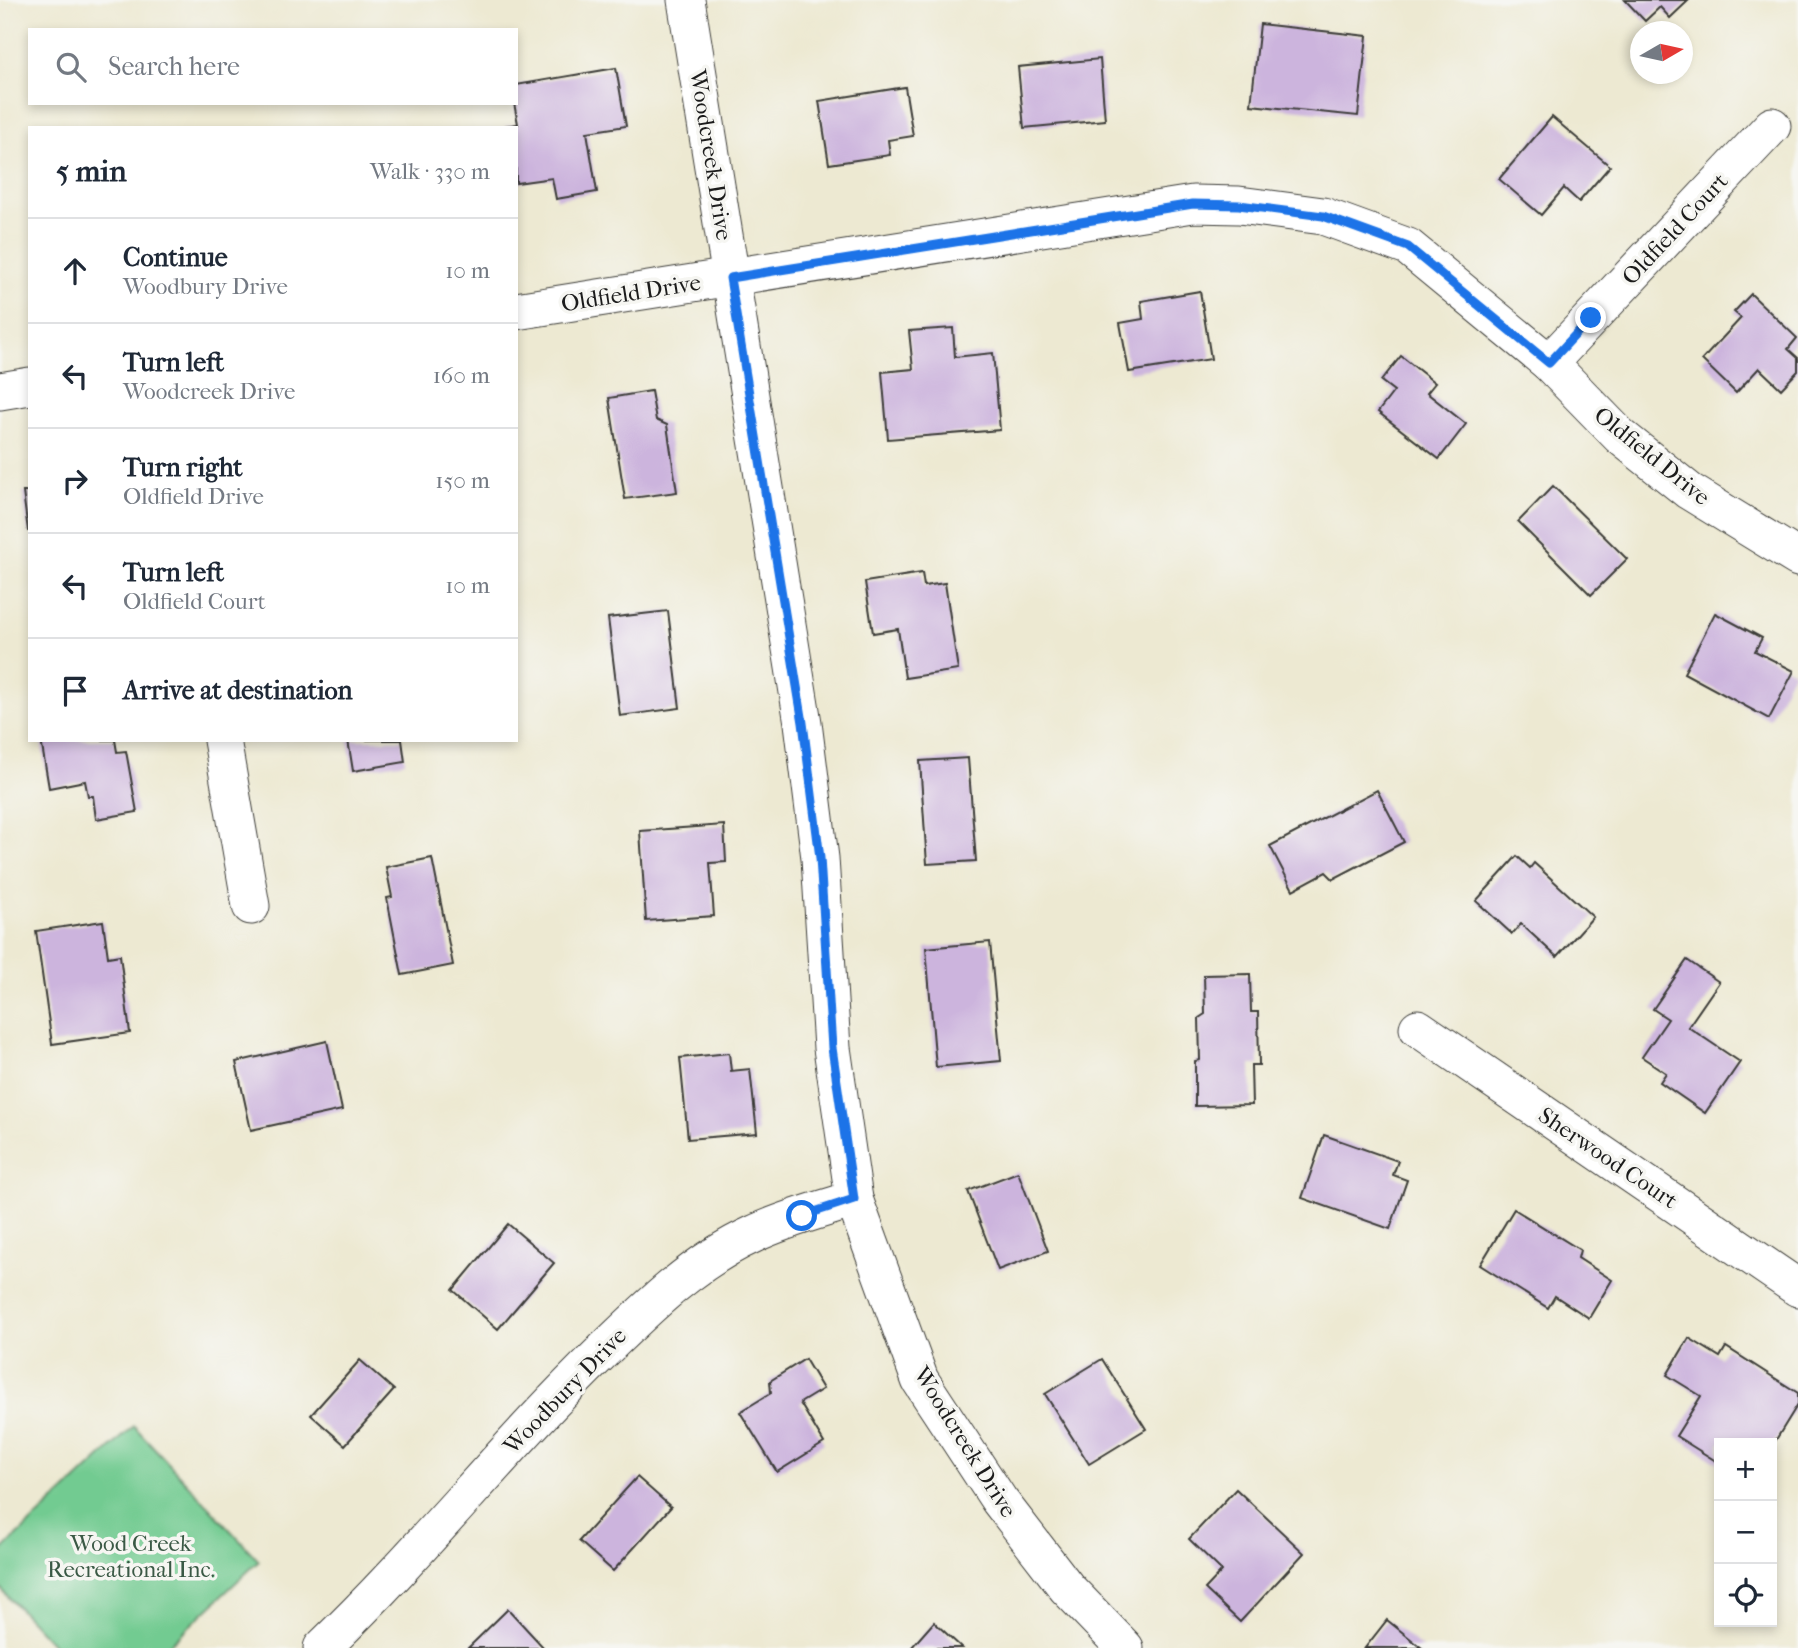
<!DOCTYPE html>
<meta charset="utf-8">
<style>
body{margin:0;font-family:"IM FELL French Canon",serif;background:#f2f2f3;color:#1f2937}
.controls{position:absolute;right:21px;bottom:21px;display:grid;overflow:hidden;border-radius:0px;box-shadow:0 4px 10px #0003}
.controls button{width:63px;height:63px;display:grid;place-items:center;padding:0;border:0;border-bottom:2px solid #e0e1e3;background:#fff;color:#1f2937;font:35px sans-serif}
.compass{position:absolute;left:1630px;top:21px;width:63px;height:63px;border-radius:50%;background:#fff;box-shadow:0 4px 10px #0003;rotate:81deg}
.stop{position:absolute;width:21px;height:21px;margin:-16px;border:5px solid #1a73e8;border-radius:50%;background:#fff}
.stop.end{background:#1a73e8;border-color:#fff;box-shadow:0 2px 7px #0008}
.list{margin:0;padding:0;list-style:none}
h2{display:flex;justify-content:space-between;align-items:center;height:91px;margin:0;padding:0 28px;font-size:30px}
h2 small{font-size:23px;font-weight:400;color:#747a83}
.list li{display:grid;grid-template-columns:46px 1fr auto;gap:21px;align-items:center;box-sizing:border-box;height:105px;padding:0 28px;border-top:2px solid #e0e1e3}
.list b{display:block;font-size:26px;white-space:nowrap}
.list p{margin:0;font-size:23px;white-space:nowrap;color:#747a83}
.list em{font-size:23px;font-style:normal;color:#747a83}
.icon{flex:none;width:38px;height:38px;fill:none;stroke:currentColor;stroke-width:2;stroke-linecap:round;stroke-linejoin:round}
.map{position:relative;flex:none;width:1798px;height:1648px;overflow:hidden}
.search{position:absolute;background:#fff;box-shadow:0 4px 10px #0003;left:28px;top:28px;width:490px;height:77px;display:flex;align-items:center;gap:18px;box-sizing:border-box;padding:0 24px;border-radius:0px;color:#747a83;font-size:26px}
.panel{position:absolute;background:#fff;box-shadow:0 4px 10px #0003;left:28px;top:126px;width:490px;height:616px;border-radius:0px}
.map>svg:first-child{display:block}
.green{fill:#72cb91;stroke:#477456;stroke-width:2}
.building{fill:#ccb4dd}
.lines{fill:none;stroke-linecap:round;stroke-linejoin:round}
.minor-casing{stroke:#3b3b37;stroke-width:39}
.minor{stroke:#fff;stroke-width:37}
.route{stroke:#1a73e8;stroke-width:9}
.labels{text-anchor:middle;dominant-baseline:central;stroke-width:7;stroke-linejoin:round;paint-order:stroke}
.street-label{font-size:23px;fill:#1c1c1c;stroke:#f6f6f2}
.park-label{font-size:23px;fill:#3a5945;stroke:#f6f6f2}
</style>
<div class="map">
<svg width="1798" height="1648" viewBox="0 0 1798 1648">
<rect width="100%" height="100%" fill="#f6f6f2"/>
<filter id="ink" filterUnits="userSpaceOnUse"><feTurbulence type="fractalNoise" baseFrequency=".0143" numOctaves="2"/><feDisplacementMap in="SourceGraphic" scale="14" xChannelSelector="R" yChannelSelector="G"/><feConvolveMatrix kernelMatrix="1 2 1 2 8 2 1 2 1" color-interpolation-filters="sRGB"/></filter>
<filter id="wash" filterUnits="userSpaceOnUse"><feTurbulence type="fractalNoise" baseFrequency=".00686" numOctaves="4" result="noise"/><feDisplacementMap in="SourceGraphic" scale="28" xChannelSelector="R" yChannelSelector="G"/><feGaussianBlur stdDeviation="1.57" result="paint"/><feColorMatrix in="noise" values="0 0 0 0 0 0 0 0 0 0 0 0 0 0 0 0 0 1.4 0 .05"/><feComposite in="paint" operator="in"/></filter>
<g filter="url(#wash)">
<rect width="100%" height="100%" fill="#ede9d2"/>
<!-- green -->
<path class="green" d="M134,1426L259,1561L166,1648H56L0,1588V1552Z"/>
<g id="blocks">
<!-- building -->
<g class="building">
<path d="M1625,0H1689L1670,18L1660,7L1645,21Z"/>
<path d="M1260,24L1367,36L1358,116L1251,105Z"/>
<path d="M1100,59L1105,120L1024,128L1018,67Z"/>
<path d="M616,68L626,126L587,132L597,192L556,199L552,178L516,183V128L504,126L518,124L514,103H516V85Z"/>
<path d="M905,87L913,136L888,140L890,155L829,164L819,101Z"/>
<path d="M1552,117L1610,166L1579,202L1564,188L1541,215L1499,179Z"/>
<path d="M1200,291L1211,359L1129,372L1120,323L1143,319L1141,301Z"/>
<path d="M1751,294L1797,338L1788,349L1798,358V371L1781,389L1759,368L1736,393L1702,360L1741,318L1734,312Z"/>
<path d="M953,328L955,357L993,353L1000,430L888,439L882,372L913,369L909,331Z"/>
<path d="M1401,356L1435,383L1427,393L1466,424L1439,459L1378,412L1394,391L1381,381Z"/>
<path d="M651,391L656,420L667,425L677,492L625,499L609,398Z"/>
<path d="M1553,486L1627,559L1591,595L1518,522Z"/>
<path d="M23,492H30V531H28Z"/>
<path d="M922,573L924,586L945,583L958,670L905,678L898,629L873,633L865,582Z"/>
<path d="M668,611L680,708L620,716L608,618Z"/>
<path d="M1715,613L1762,638L1755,651L1794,671L1769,719L1684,673Z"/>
<path d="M41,740H115L117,752L126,751L137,812L96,819L93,796H88L85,781L49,788Z"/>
<path d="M348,740H402L405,762L353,771Z"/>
<path d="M968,758L976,861L927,864L920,761Z"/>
<path d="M1377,790L1404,842L1333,879L1326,872L1293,890L1270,846Z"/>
<path d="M724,825L726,862L710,863L714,916L646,921L640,831Z"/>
<path d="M1517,856L1530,868L1534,863L1593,917L1557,957L1521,924L1512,934L1476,901Z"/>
<path d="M432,858L453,965L402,975L387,898L392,897L386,867Z"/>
<path d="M103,921L108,957L120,955L130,1033L52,1044L36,931Z"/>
<path d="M990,942L1001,1061L936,1067L926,948Z"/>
<path d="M1687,960L1719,982L1688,1027L1740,1062L1705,1113L1660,1082L1666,1073L1642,1057L1668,1019L1653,1009Z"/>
<path d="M1250,974L1251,1012H1258L1259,1065H1251L1252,1105L1195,1106V1061L1200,1060L1199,1018L1205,1014L1204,975Z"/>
<path d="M327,1041L342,1110L251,1130L236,1062Z"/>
<path d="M729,1053L731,1071L750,1069L757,1133L688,1139L680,1058Z"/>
<path d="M1324,1135L1398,1161L1393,1175L1407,1180L1390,1229L1302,1198Z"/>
<path d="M1018,1172L1048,1251L998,1270L968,1191Z"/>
<path d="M1514,1209L1580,1250L1578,1258L1612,1280L1589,1318L1555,1296L1548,1308L1480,1265Z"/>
<path d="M508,1224L554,1263L498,1329L453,1290Z"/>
<path d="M1689,1338L1720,1357L1726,1347L1798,1393V1404L1774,1443H1719V1463L1676,1436L1701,1396L1667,1375Z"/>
<path d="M805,1359L823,1389L800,1403L824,1443L777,1472L740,1412L771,1393L770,1381Z"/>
<path d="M1102,1359L1146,1429L1089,1464L1045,1394Z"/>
<path d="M360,1360L394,1390L345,1445L311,1415Z"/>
<path d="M637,1477L671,1507L613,1571L579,1541Z"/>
<path d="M1236,1489L1304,1553L1240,1622L1205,1589L1222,1571L1189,1539Z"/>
<path d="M508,1609L544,1648H468Z"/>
<path d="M1387,1620L1422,1648H1365Z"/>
<path d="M934,1622L962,1648H911Z"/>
</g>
</g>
</g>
<g filter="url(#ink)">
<use href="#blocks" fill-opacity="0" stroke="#3b3b37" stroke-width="2"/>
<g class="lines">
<!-- minor casing -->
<g class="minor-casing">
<g id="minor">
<path d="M686,0L803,723L820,858L832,1048L854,1199L920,1380L999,1500L1067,1588L1125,1648"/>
<path d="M516,311L1193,204L1239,205L1323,216L1408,247L1549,363L1620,436L1689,491L1798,558"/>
<path d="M1549,363L1772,126"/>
<path d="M0,391L30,386"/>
<path d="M222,740L251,906"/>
<path d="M1418,1028L1798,1288"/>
<path d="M322,1648C421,1553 505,1446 603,1351C648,1307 695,1261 754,1234C785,1219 821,1210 854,1199"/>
</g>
</g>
<!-- minor -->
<use href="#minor" class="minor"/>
</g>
</g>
<g class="lines" filter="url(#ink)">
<!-- route -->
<path class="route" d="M802,1216L854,1199L832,1048L820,858L803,723L730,278L1193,204L1239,205L1323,216L1408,247L1549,363L1591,318"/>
</g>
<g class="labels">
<!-- street labels -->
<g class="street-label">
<text transform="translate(711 155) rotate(81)">Woodcreek Drive</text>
<text transform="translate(1675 229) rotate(-47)">Oldfield Court</text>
<text transform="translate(631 293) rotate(-9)">Oldfield Drive</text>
<text transform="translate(1652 456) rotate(39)">Oldfield Drive</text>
<text transform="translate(1608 1158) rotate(34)">Sherwood Court</text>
<text transform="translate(565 1391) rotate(-46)">Woodbury Drive</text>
<text transform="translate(965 1442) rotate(58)">Woodcreek Drive</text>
</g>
<!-- park labels -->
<g class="park-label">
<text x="131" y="1543">Wood Creek<tspan x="131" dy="26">Recreational Inc.</tspan></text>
</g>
</g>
</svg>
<div class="controls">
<button>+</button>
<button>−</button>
<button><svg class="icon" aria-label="locate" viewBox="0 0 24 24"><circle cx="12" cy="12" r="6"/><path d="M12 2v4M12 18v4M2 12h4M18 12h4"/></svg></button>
</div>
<svg class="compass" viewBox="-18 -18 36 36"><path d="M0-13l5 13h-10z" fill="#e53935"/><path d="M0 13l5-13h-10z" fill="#747a83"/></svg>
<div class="stop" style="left:802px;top:1216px"></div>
<div class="stop end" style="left:1591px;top:318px"></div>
<div class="search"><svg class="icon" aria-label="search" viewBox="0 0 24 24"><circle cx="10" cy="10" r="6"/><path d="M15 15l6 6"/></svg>Search here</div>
<section class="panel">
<h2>5 min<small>Walk · 330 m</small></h2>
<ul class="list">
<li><svg class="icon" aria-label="ahead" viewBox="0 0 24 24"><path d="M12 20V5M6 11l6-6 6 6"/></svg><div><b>Continue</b><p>Woodbury Drive</p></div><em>10 m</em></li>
<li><svg class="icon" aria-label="left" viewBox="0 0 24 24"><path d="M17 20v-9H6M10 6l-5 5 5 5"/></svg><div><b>Turn left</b><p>Woodcreek Drive</p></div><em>160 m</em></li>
<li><svg class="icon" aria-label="right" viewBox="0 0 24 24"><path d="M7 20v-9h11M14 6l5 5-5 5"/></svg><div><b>Turn right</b><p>Oldfield Drive</p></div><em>150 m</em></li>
<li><svg class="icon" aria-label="left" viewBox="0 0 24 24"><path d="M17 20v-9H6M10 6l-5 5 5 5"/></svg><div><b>Turn left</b><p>Oldfield Court</p></div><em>10 m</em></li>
<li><svg class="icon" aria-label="arrive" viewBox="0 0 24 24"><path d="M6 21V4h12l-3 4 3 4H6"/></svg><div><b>Arrive at destination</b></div></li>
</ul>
</section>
</div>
